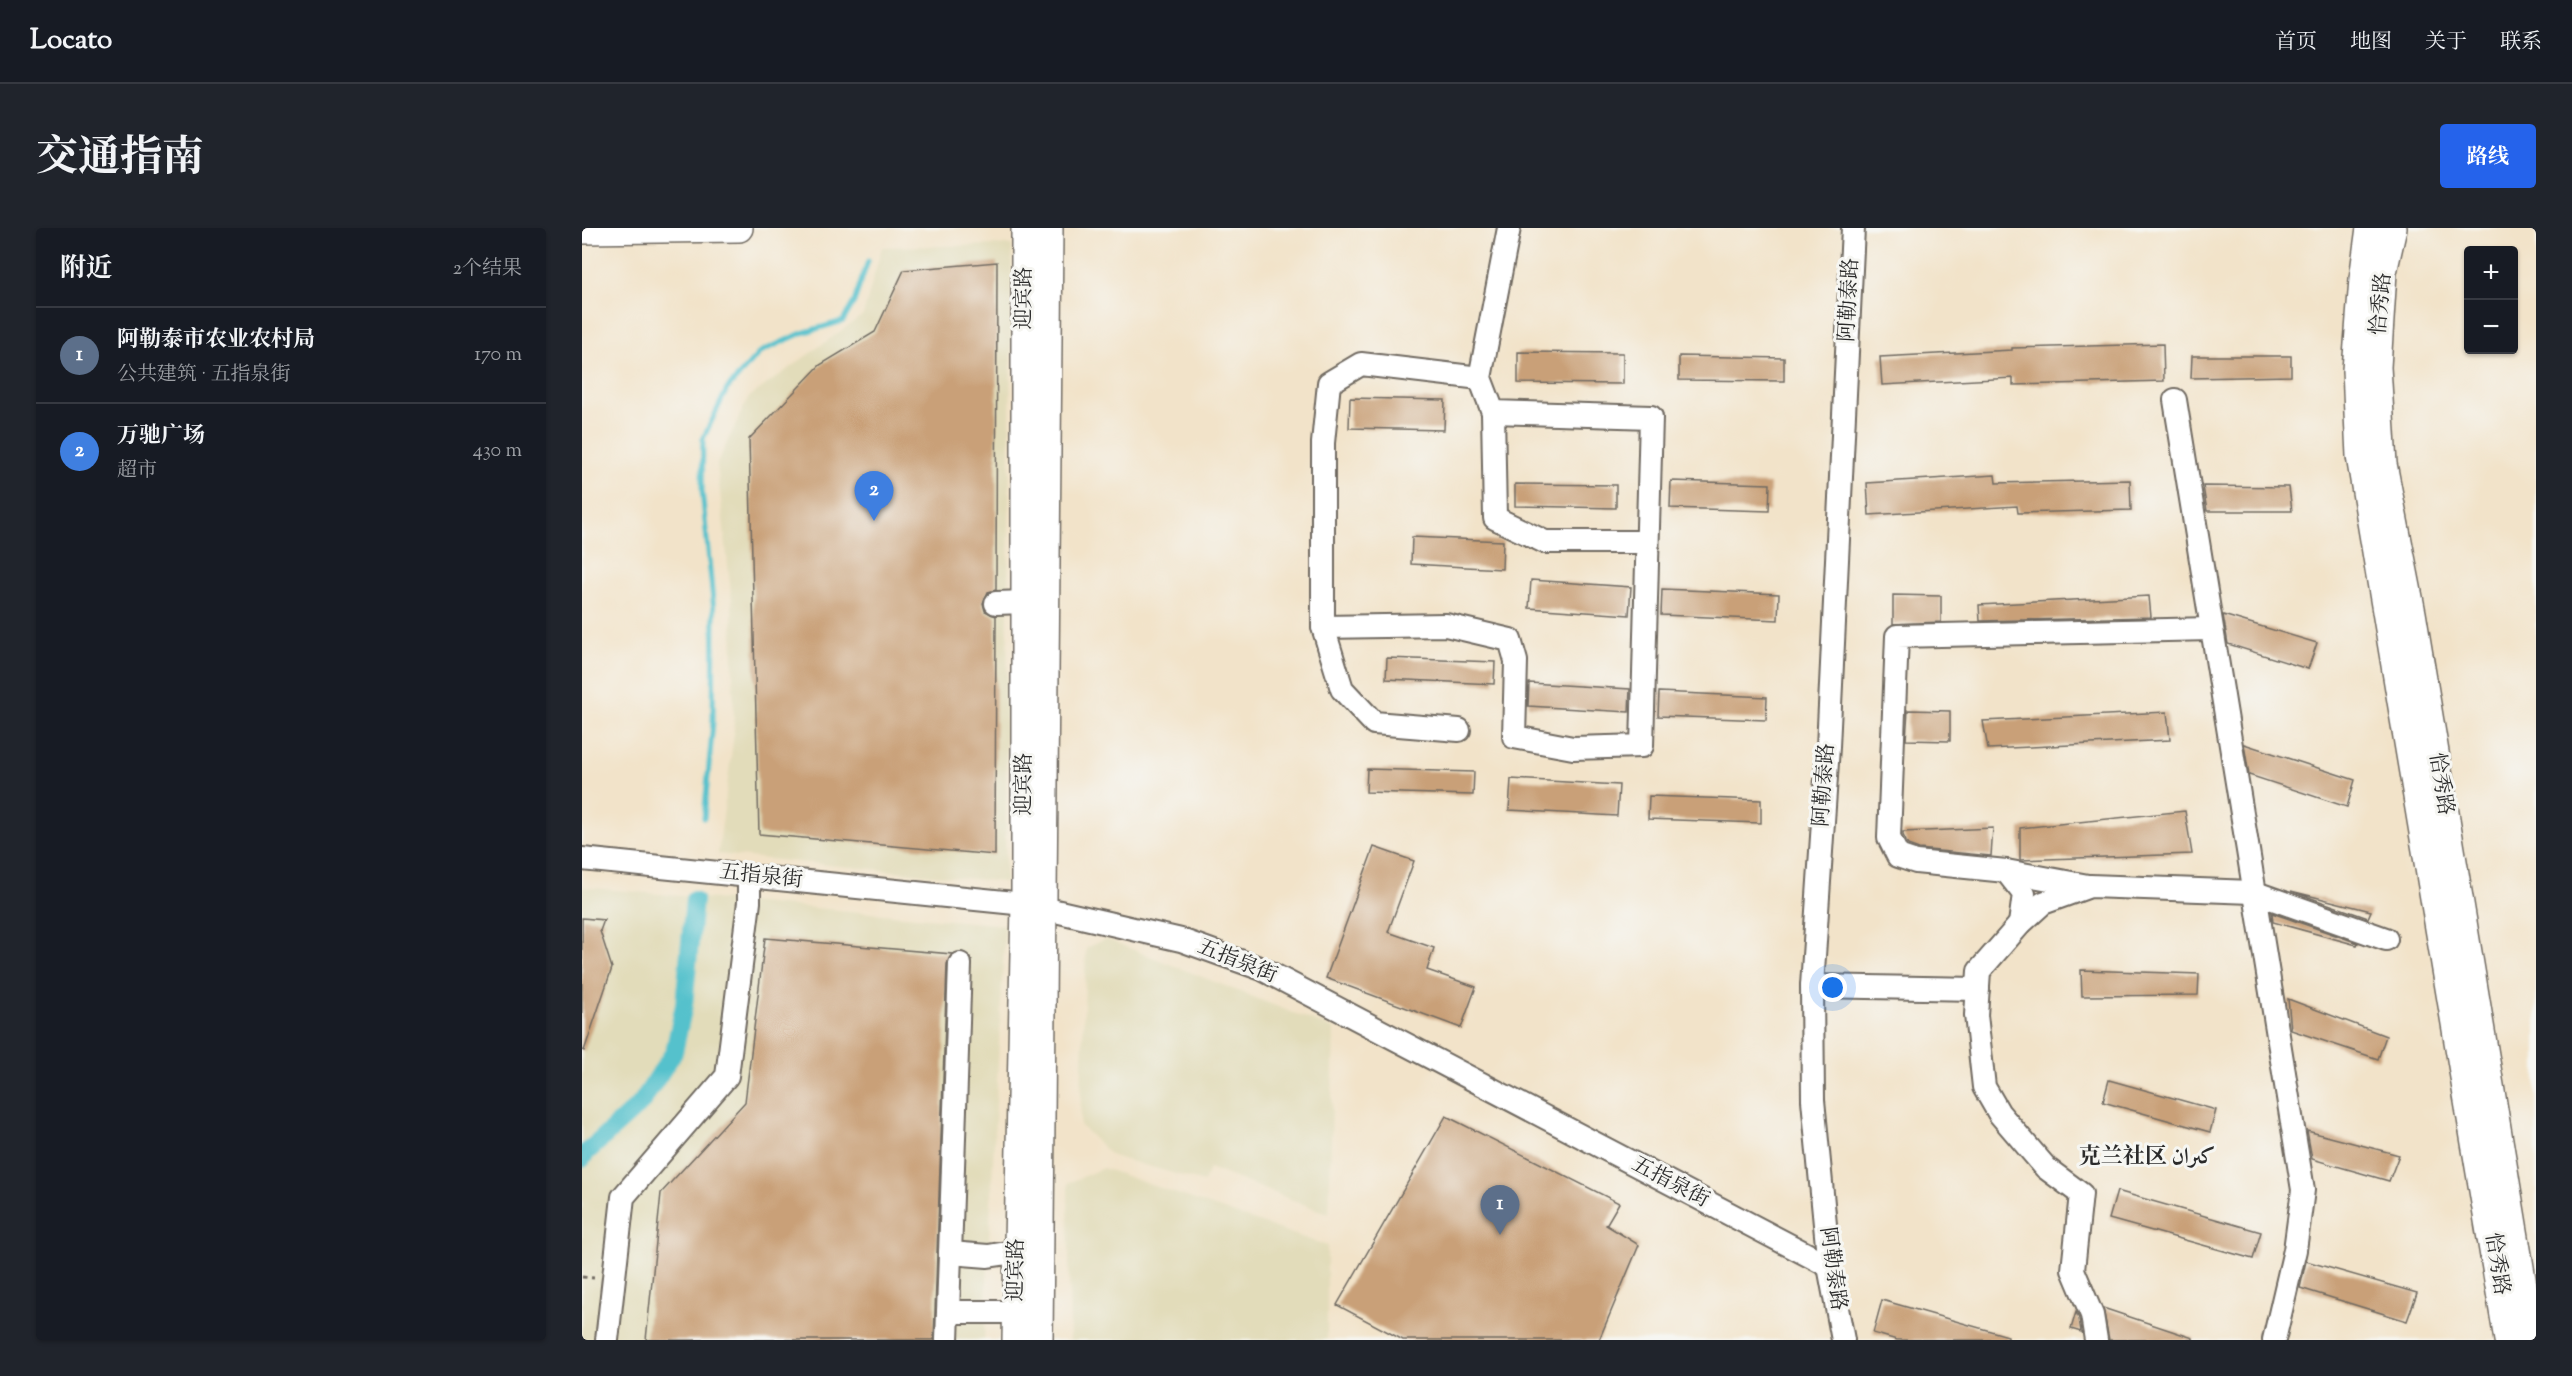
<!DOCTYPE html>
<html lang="zh">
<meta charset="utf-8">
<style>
body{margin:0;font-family:"Sorts Mill Goudy",Amiri,"Noto Serif SC",serif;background:#20242c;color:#f1f3f6}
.controls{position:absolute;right:18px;top:18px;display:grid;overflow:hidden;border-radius:6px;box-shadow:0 2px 4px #0004}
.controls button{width:54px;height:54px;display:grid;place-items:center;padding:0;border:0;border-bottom:2px solid #363941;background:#171b24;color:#f1f3f6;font:30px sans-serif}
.you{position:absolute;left:1251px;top:760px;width:21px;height:21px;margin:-15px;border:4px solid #fff;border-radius:50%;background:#1a73e8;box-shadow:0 0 0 9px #1a73e833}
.badge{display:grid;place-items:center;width:39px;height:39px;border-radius:50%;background:#2563eb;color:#fff;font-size:20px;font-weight:700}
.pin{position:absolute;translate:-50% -50px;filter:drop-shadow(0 2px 3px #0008)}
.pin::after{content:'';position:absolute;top:32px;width:21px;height:18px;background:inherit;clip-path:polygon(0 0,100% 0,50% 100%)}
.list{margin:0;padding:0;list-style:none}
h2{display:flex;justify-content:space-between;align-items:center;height:78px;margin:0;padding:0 24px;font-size:26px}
h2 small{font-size:20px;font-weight:400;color:#9ea1a6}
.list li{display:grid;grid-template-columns:39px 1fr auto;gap:18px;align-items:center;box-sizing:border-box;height:96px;padding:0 24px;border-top:2px solid #363941}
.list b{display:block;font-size:22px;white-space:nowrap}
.list p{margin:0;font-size:20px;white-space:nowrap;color:#9ea1a6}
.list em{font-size:20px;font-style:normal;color:#9ea1a6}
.map{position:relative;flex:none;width:1954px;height:1112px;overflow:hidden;border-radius:6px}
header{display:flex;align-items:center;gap:36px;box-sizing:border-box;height:84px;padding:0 30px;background:#171b24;border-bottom:2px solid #363941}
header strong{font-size:28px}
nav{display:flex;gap:33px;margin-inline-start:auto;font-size:21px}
.intro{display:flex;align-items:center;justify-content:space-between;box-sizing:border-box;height:144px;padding:0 36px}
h1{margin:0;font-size:42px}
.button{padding:15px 27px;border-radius:6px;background:#2563eb;color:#fff;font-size:21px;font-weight:700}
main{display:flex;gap:36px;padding:0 36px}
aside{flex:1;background:#171b24;border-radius:6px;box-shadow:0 2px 4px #0004}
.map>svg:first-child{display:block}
.built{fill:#e2dcba}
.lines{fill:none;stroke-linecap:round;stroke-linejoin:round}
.stream{stroke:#54c1cc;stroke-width:5}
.canal{stroke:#54c1cc;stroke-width:18}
.building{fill:#c9a078}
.minor-casing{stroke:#716b62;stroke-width:26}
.major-casing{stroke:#716b62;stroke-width:30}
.path{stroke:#716b62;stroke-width:3;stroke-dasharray:4.5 4.5;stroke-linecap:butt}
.minor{stroke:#fff;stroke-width:22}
.major{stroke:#fff;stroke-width:27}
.labels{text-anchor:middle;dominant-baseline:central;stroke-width:6;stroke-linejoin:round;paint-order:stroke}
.street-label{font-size:21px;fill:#2b2b2b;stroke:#f6f6f2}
.neighbourhood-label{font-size:22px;font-weight:bold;fill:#2b2b2b;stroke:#f6f6f2}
</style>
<header>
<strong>Locato</strong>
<nav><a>首页</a><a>地图</a><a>关于</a><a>联系</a></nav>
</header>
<div class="intro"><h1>交通指南</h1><a class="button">路线</a></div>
<main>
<aside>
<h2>附近<small>2个结果</small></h2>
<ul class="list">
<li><span class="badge" style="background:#5c6f8a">1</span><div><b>阿勒泰市农业农村局</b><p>公共建筑 · 五指泉街</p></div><em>170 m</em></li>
<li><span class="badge" style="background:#3f7fe0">2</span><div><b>万驰广场</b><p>超市</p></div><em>430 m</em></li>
</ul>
</aside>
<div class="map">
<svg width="1954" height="1112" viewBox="0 0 1954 1112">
<rect width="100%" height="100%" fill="#f6f6f2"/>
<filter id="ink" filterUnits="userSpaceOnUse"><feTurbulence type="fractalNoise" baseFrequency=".0167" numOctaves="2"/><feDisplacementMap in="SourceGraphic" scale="12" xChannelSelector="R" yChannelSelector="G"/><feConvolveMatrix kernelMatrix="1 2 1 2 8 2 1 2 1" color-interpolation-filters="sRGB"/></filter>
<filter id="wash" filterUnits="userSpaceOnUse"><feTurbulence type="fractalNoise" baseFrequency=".008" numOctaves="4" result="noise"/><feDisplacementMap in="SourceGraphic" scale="24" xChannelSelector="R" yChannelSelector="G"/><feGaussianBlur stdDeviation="1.35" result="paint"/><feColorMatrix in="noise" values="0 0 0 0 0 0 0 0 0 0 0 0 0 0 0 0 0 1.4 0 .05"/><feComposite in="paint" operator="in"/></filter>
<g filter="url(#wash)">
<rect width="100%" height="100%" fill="#f2e3c9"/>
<!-- built -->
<g class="built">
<path d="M430,17L423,654L136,626L152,506L150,374L135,236L166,170L281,87L300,19Z"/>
<path d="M0,659L423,697L402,1112H0Z"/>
<path d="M524,711L752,801L747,986L627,940L622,954L530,928L498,897L504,720Z"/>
<path d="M521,940L745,1018V1112H488L486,955Z"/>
</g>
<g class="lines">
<!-- stream -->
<path class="stream" d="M122,590L131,494L132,383L120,262L121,211L145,161L178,124L220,105L261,93L272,74L286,33"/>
<!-- canal -->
<path class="canal" d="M0,931L4,925L59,875L92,824L102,777L112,672"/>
</g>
<g id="blocks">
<!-- building -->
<g class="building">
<path d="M415,34L414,362L406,364L401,375L403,383L414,388L413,627L177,606L167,211L238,137L293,104L322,42Z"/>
<path d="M1581,116L1582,153L1431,157V150L1300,157L1298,129L1430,122V120Z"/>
<path d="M936,124L1041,125V156L936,155Z"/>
<path d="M1097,128L1202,130V153L1097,152Z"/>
<path d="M1610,128H1709V148L1609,150Z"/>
<path d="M768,170L863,172L862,202L767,200Z"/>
<path d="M1413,247L1414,255L1548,252L1549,282L1436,285L1435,278L1287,287L1285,255Z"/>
<path d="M1089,253L1188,256L1187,283L1088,280Z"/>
<path d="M933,256L1034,257V280L933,278Z"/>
<path d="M1621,258L1707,259L1710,283H1625Z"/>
<path d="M830,309L921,313L920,341L829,336Z"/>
<path d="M949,352L1049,359L1047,387L947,380Z"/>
<path d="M1080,361L1197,366L1196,392L1079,387Z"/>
<path d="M1311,367L1359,368V394L1311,396Z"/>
<path d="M1567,368L1569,389L1398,393L1397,377Z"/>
<path d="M1641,387L1735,415L1726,441L1646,416Z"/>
<path d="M805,430L913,434L912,456L804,451Z"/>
<path d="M947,455L1048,461L1047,484L946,478Z"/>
<path d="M1077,464L1185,469L1184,492L1076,488Z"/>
<path d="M1326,482L1368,483V513L1324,512Z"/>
<path d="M1585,484L1588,512L1406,521L1401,493Z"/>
<path d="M1662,516L1773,552L1765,579L1667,547Z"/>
<path d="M785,541L892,544L891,567L784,564Z"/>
<path d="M929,551L1037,557L1035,588L927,582Z"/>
<path d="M1067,568L1179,572V595L1066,591Z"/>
<path d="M1603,583L1610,626L1438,632V600Z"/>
<path d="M1411,600L1409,628L1337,621L1326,617L1321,607V604Z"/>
<path d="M792,619L832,633L806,704L852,720L845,742L894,759L879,800L744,750Z"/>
<path d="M1709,663L1789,683L1786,690Z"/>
<path d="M1690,685L1776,715L1775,717L1691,694Z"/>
<path d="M0,690L22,692L18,703L30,740L2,823L0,822Z"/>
<path d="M183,710L370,726L365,736L352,1112H64L79,965L163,874Z"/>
<path d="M1499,742L1617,746L1616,767L1500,768Z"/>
<path d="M1706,771L1804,808L1796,831L1709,802Z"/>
<path d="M1527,852L1634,882L1628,904L1521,874Z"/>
<path d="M864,888L1037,975L1024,997L1057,1017L1017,1112H821L755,1077Z"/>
<path d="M1725,903L1817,927L1807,953L1730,931Z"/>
<path d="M1535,963L1679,1004L1671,1031L1527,991Z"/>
<path d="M1724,1033L1835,1065L1825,1093L1718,1060Z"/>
<path d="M1300,1072L1426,1108V1112H1315L1291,1105Z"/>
<path d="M1521,1080L1611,1110V1112H1527Z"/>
<path d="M1494,1084L1497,1091L1499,1104L1489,1101Z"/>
</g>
</g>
</g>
<g filter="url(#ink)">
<use href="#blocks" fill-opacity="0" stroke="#716b62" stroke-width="1.5"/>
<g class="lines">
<!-- minor casing -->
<g class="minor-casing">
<g id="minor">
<path d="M1593,172L1721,962L1713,1022L1692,1112"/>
<path d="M911,184L913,290L963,314H1065"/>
<path d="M414,375L443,374"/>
<path d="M741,399L864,397L928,412L934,433L932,509L991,520L1060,518L1069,189L911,184L898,150L927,0"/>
<path d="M877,502L792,495L760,461L741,399V215L747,155L779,136L898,150"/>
<path d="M0,631L443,676L599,712L680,741L1247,1038"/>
<path d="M1424,643L1442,666L1438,696"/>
<path d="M1506,658L1424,643L1334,634L1316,628L1307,610L1315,408L1629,401"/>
<path d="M1230,758L1396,761"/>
<path d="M368,1025L406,1028L451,1021"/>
<path d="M366,1084L378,736"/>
<path d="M25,1112L41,969L145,848L167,674V648"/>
<path d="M365,1112L366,1084H450"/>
<path d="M1261,1112L1247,1038L1231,872L1230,758L1246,519L1271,0"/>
<path d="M1514,1112L1510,1087L1491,1042L1499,966L1464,940L1417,885L1402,859L1394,787L1397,743L1438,696L1461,675L1508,658L1671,664L1804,711"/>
</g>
</g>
<!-- major casing -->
<g class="major-casing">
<g id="major">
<path d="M1788,0L1781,51L1774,142L1778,228L1926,1112"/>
<path d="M1811,0L1801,44L1795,139L1801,236L1830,385L1950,1112"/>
<path d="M0,2L157,0"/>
<path d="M434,1112L443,676V0"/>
<path d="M457,1112L467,0"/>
</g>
</g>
<!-- path -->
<path class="path" d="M0,1049L12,1050"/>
<!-- minor -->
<use href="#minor" class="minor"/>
<!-- major -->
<use href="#major" class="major"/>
</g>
</g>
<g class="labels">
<!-- street labels -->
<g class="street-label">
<text transform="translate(443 70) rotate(-90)">迎宾路</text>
<text transform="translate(1268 72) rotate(-87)">阿勒泰路</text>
<text transform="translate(1800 76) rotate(-85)">恰秀路</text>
<text transform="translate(443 556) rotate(-90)">迎宾路</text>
<text transform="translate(1858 556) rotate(81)">恰秀路</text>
<text transform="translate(1243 557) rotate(-86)">阿勒泰路</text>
<text transform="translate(179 649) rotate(6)">五指泉街</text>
<text transform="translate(655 734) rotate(22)">五指泉街</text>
<text transform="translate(1088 955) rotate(28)">五指泉街</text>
<text transform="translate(1914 1036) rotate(81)">恰秀路</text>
<text transform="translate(1250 1041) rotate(82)">阿勒泰路</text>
<text transform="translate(435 1042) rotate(-89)">迎宾路</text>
</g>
<!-- neighbourhood labels -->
<g class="neighbourhood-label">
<text x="1565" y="930">克兰社区 كىران</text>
</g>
</g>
</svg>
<div class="controls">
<button>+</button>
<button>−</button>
</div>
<div class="you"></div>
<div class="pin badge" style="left:918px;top:1007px;background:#5c6f8a">1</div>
<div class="pin badge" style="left:292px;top:293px;background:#3f7fe0">2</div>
</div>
</main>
